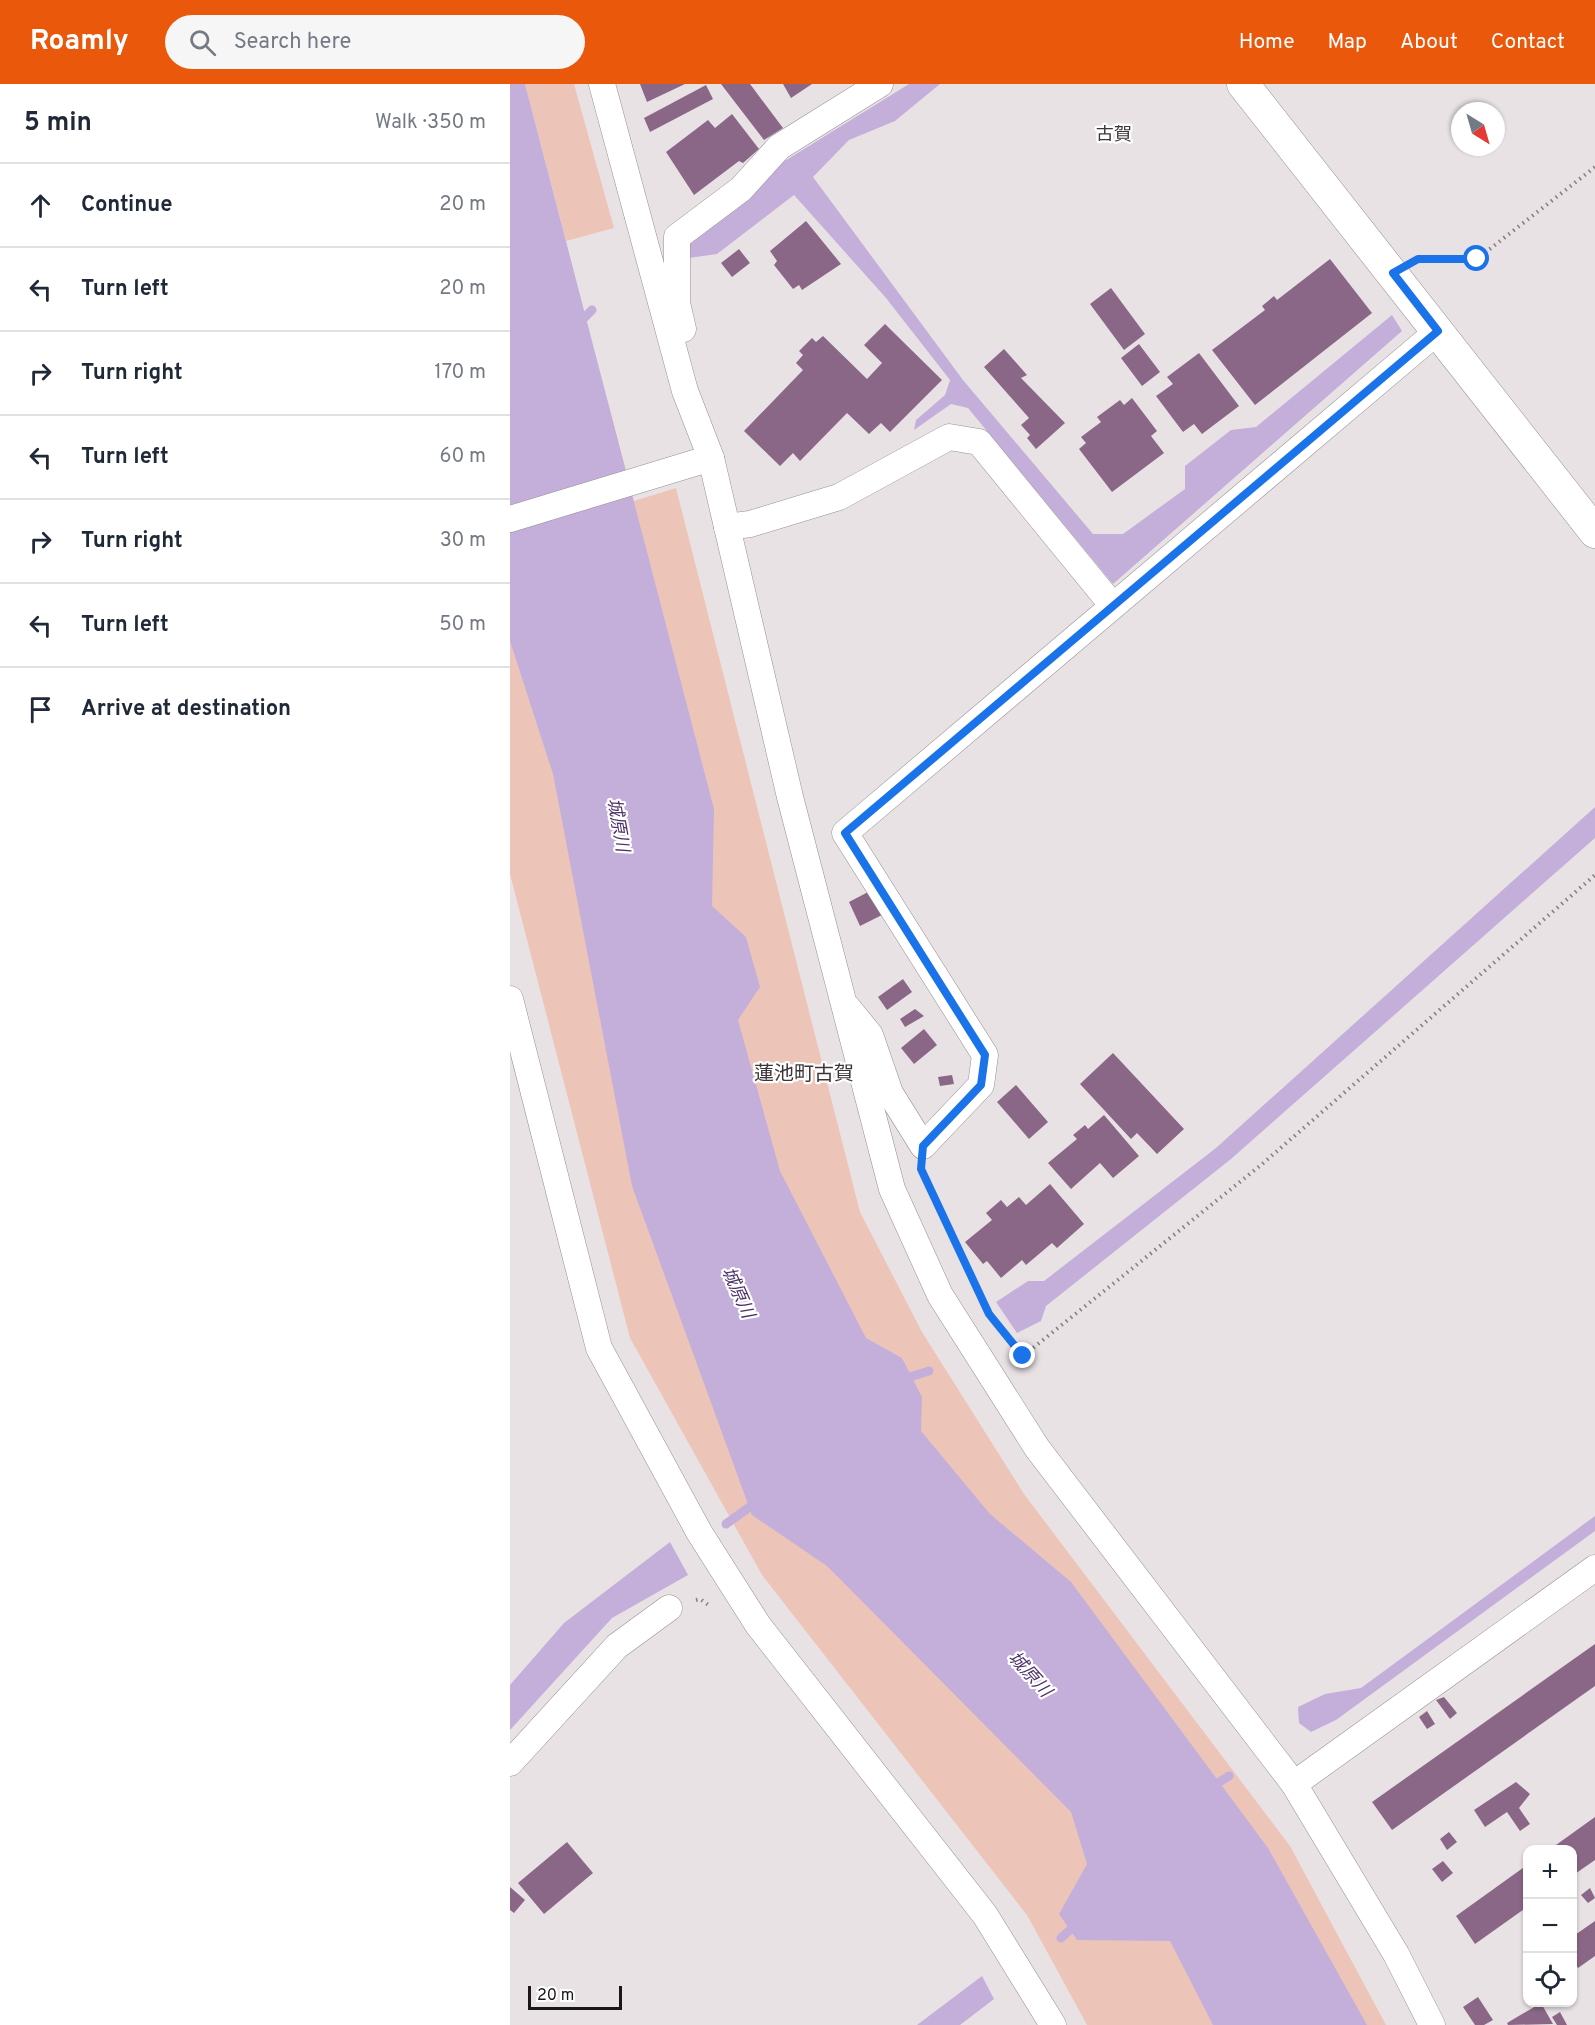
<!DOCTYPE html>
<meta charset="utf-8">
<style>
body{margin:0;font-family:Overpass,"Noto Sans JP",sans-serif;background:#f6f6f7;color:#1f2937}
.controls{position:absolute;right:18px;bottom:18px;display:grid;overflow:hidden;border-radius:12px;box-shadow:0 2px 4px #0004}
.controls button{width:54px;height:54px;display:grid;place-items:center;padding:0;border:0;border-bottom:2px solid #e0e1e3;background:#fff;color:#1f2937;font:30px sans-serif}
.compass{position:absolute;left:941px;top:18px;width:54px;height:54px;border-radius:50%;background:#fff;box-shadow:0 2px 4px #0004;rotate:143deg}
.scale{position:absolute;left:18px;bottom:15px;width:94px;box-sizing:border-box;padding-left:6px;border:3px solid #1a1718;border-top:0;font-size:16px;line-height:21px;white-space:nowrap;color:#1a1718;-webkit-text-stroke:4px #fff;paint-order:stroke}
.stop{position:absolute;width:18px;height:18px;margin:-14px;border:4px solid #1a73e8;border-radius:50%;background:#fff}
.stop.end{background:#1a73e8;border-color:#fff;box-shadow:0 2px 6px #0008}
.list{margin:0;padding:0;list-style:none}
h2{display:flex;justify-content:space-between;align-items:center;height:78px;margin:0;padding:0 24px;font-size:26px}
h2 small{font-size:20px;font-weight:400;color:#747a83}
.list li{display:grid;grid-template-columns:39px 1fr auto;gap:18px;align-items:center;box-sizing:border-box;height:84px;padding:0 24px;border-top:2px solid #e0e1e3}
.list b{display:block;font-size:22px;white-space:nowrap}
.list em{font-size:20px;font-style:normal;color:#747a83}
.icon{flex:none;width:33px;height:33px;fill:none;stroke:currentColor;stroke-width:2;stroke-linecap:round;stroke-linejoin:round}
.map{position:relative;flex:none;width:1085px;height:1941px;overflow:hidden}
header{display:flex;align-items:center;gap:36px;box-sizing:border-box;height:84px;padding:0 30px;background:#ea580c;color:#fff}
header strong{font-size:28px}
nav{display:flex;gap:33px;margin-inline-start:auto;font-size:21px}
.search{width:420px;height:54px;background:#f6f6f7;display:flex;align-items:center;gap:15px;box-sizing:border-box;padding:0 21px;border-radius:33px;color:#747a83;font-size:22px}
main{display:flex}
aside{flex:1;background:#fff}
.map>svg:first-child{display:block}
.green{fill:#ecc5b8}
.water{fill:#c4afdb}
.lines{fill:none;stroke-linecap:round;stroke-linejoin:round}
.stream{stroke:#c4afdb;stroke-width:9}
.building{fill:#8b6787}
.minor-casing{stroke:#958f91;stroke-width:27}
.tertiary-casing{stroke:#958f91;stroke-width:33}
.path{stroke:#837e80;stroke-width:4;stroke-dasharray:1.5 4.5;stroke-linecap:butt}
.minor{stroke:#fff;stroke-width:26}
.tertiary{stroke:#fff;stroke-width:32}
.route{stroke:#1a73e8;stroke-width:8}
.labels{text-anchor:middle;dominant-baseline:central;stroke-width:4.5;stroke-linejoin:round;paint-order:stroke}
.neighbourhood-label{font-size:18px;fill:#3c3638;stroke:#fff}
.water-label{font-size:18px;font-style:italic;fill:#4f3269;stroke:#fff}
.quarter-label{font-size:20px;fill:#3c3638;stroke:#fff}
</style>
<header>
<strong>Roamly</strong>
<div class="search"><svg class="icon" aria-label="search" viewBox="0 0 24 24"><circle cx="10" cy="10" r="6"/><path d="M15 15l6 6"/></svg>Search here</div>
<nav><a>Home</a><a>Map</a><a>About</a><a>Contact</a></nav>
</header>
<main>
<aside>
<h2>5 min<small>Walk · 350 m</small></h2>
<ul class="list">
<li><svg class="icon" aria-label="ahead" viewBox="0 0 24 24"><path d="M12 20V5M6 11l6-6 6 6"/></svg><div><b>Continue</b></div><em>20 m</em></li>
<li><svg class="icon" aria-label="left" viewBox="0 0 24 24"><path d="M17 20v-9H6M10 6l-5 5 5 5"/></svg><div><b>Turn left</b></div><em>20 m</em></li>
<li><svg class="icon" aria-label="right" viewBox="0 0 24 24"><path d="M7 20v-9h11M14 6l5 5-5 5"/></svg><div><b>Turn right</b></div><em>170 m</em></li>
<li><svg class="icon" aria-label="left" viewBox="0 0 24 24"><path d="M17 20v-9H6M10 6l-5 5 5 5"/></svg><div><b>Turn left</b></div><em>60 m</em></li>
<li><svg class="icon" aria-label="right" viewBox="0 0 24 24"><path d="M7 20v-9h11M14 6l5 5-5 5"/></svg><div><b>Turn right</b></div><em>30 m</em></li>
<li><svg class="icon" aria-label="left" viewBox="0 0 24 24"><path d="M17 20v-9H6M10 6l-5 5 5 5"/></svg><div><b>Turn left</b></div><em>50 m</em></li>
<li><svg class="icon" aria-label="arrive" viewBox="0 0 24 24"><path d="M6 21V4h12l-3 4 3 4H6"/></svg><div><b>Arrive at destination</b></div></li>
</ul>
</aside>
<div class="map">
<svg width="1085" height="1941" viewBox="0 0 1085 1941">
<rect width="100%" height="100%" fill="#e9e2e5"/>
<!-- green -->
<g class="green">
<path d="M15,0H64L104,144L56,157Z"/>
<path d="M96,311L124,417L166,404L350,1128L412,1248L514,1410L780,1762L876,1941H830L336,1281L245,1096Z"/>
<path d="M0,490L313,1456L638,1805L731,1941H577L517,1831L252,1491L120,1254L0,790Z"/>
</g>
<!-- water -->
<g class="water">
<path d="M0,0H15L204,725L202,822L236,853L250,903L228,936L270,1087L356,1254L392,1274L412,1313L411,1347L480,1430L561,1498L758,1764L857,1941H703L660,1857L567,1856L549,1830L577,1780L561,1728L317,1482L242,1431L122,1102L43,690L0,557Z"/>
<path d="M399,0H430L385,37L339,56L303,93L453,296L583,450H613L675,405V382L721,346L746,343L882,231L892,247L603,500L458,324L441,320L404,346L406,336L435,311L440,296L376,214L284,111L207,170L179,174L180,154L273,78Z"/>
<path d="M1085,723V754L721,1075L536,1222L531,1237L507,1249L486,1218L518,1197H534L706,1064Z"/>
<path d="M1085,1432V1447L826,1636L801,1648L789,1639L788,1623L815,1610L851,1604Z"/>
<path d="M160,1458L178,1491L102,1534L0,1646V1601L54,1539Z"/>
<path d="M472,1892L484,1915L450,1941H407Z"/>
</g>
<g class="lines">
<!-- stream -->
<g class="stream">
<path d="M69,239L82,226"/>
<path d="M390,1296L419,1287"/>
<path d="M216,1440L248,1417"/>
<path d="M700,1704L719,1692"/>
<path d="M551,1854L569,1838"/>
</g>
</g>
<!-- building -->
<g class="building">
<path d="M130,0H175L137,18Z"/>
<path d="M211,0H240L273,44L254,56Z"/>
<path d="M273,0H302L281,14Z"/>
<path d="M196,1L203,15L140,48L134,34Z"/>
<path d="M222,30L249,65L233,79L229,77L184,111L156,68L198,36L205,44Z"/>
<path d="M296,137L331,180L292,206L289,201L283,205L264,181L267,177L260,167Z"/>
<path d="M229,165L240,179L222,193L211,179Z"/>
<path d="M820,175L862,229L745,321L702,266L755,226L752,222L764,212L767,216Z"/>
<path d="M601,204L635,250L614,266L580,220Z"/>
<path d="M375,240L432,296L380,348L371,339L359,350L337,329L290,377L283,369L270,382L234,347L293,286L286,279L293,271L289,267L302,254L306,258L313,252L357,295L372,279L354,261Z"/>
<path d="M629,260L650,288L632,302L611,274Z"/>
<path d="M494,265L517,291L511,294L555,339L526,365L517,354L520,351L511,341L519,334L474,283Z"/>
<path d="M689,269L729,322L692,350L684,340L673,348L646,312L663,300L657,293Z"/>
<path d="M622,314L647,347L641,352L654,369L602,408L569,365L576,359L571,353L591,338L587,333L610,316L614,321Z"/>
<path d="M360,807L372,831L350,842L339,818Z"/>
<path d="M393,895L402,908L377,926L368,913Z"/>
<path d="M405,925L414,932L395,943L390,935Z"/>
<path d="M414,945L427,961L404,980L391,964Z"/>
<path d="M603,969L674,1045L647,1070L627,1049L621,1055L570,1000Z"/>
<path d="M442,991L444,1000L430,1002L428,993Z"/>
<path d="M506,1001L538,1038L519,1055L487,1018Z"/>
<path d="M594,1031L629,1072L603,1094L590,1079L561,1105L538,1079L567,1055L563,1051L575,1041L578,1045Z"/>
<path d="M540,1100L574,1140L547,1164L542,1159L516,1181L512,1176L491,1194L477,1177L473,1180L455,1158L482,1136L476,1129L491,1116L497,1123L509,1113L516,1121Z"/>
<path d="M1085,1560V1602L882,1746L862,1718Z"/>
<path d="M934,1613L947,1629L940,1635L926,1616Z"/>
<path d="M917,1627L925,1640L917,1645L909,1633Z"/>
<path d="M1006,1698L1020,1710L1009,1724L1020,1740L1010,1747L997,1728L975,1743L964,1726Z"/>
<path d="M1085,1733V1776L1062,1792V1766H1039Z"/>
<path d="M939,1748L947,1758L937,1766L930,1755Z"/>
<path d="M57,1758L83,1789L34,1830L8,1799Z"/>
<path d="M933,1777L943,1789L932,1798L922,1785Z"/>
<path d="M1017,1781V1823L965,1860L946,1832Z"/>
<path d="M0,1803L15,1816L4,1829L0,1826Z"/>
<path d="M1080,1804L1085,1814L1078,1819L1071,1811Z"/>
<path d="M1085,1837V1872L1068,1884L1062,1875V1853Z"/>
<path d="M968,1913L983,1936L974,1941H965L953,1923Z"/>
<path d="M1031,1919L1043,1940L998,1941L997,1939Z"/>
<path d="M1050,1928L1057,1941H1047L1042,1933Z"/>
</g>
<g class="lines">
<!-- minor casing -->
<g class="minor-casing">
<g id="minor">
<path d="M92,0L175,307L201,374L280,713L382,1105L430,1211L527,1364L784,1700L886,1870L922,1941"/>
<path d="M173,245L167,219V153L231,105L269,63L370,0"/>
<path d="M0,435L201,374"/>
<path d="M217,443L240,440L329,413L439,353L469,358L603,522"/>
<path d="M0,915L89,1264L189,1448L248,1541L475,1831L543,1941"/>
<path d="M338,924L360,951L380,1009L413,1062L471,1001L475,971L335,749L928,247"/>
<path d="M0,1679L107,1562L159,1524"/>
<path d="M784,1700L1085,1484"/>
</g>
</g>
<!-- tertiary casing -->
<g class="tertiary-casing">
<path id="tertiary" d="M733,0L1085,448"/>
</g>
<!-- path -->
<g class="path">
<path d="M911,175H967L1085,83"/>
<path d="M413,1090L479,1230L513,1272L751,1081L1085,791"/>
<path d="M186,1516L190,1515L200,1522"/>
</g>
<!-- minor -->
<use href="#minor" class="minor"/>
<!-- tertiary -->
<use href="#tertiary" class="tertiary"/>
</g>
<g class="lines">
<!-- route -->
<path class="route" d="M513,1272L479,1230L411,1085L413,1062L471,1001L475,971L335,749L928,247L883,189L908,175H967"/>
</g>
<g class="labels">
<!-- neighbourhood labels -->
<g class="neighbourhood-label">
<text x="604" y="51">古賀</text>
</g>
<!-- water labels -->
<g class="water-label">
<text transform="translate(107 741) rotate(80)">城原川</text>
<text transform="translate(227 1209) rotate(66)">城原川</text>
<text transform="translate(519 1591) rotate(48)">城原川</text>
</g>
<!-- quarter labels -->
<g class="quarter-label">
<text x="294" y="991">蓮池町古賀</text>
</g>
</g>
</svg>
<div class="controls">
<button>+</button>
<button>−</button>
<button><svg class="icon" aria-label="locate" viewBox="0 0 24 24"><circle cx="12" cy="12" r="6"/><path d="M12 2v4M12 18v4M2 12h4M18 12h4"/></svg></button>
</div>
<svg class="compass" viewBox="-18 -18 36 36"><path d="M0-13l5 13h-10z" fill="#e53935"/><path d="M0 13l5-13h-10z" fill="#747a83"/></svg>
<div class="scale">20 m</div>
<div class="stop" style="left:967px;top:175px"></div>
<div class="stop end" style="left:513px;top:1272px"></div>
</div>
</main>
